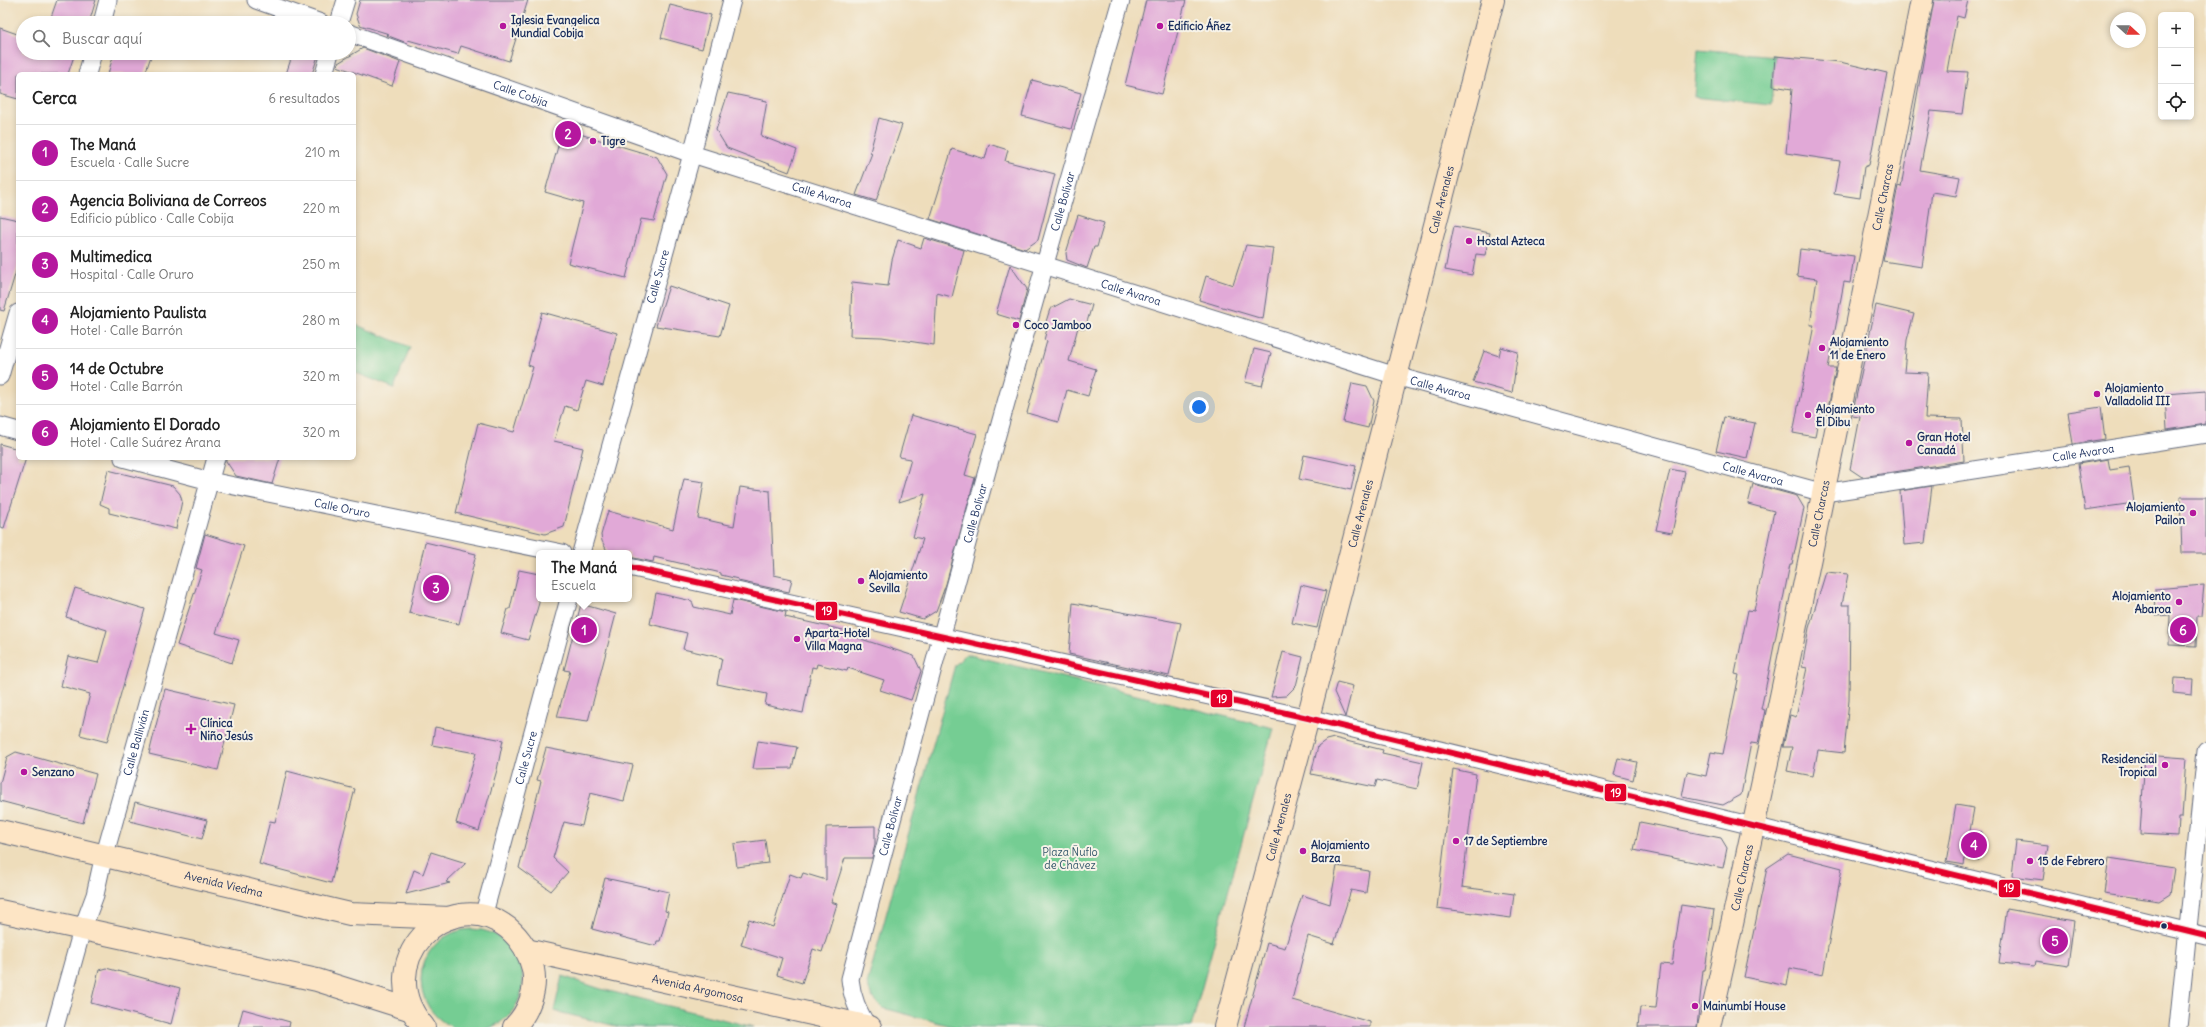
<!DOCTYPE html>
<html lang="es">
<meta charset="utf-8">
<style>
body{margin:0;font-family:Delius,sans-serif;background:#f6f6f6;color:#222}
.controls{position:absolute;right:12px;top:12px;display:grid;overflow:hidden;border-radius:6px;box-shadow:0 2px 6px #0003}
.controls button{width:36px;height:36px;display:grid;place-items:center;padding:0;border:0;border-bottom:1px solid #e0e0e0;background:#fff;color:#222;font:20px sans-serif}
.compass{position:absolute;left:2110px;top:12px;width:36px;height:36px;border-radius:50%;background:#fff;box-shadow:0 2px 6px #0003;rotate:111deg}
.you{position:absolute;left:1199px;top:407px;width:14px;height:14px;margin:-10px;border:3px solid #fff;border-radius:50%;background:#1a73e8;box-shadow:0 0 0 6px #1a73e833}
.badge{display:grid;place-items:center;width:26px;height:26px;border-radius:50%;background:#b5179e;color:#fff;font-size:13px;font-weight:700}
.pin{position:absolute;translate:-50% -50%;border:2px solid #fff;box-shadow:0 1px 4px #0006}
.popup{position:absolute;left:536px;top:550px;width:96px;height:52px;box-sizing:border-box;display:grid;place-content:center;border-radius:6px;background:#fff;filter:drop-shadow(0 1px 3px #0005);font-size:13px;white-space:nowrap;color:#767676}
.popup b{font-size:15px;color:#222}
.popup::after{content:'';position:absolute;left:50%;top:100%;margin-left:-8px;border:8px solid transparent;border-top-color:#fff}
.list{margin:0;padding:0;list-style:none}
h2{display:flex;justify-content:space-between;align-items:center;height:52px;margin:0;padding:0 16px;font-size:17px}
h2 small{font-size:13px;font-weight:400;color:#767676}
.list li{display:grid;grid-template-columns:26px 1fr auto;gap:12px;align-items:center;box-sizing:border-box;height:56px;padding:0 16px;border-top:1px solid #e0e0e0}
.list b{display:block;font-size:15px;white-space:nowrap}
.list p{margin:0;font-size:13px;white-space:nowrap;color:#767676}
.list em{font-size:13px;font-style:normal;color:#767676}
.icon{flex:none;width:22px;height:22px;fill:none;stroke:currentColor;stroke-width:2;stroke-linecap:round;stroke-linejoin:round}
.map{position:relative;flex:none;width:2206px;height:1027px;overflow:hidden}
.search{position:absolute;background:#fff;box-shadow:0 2px 6px #0003;left:16px;top:16px;width:340px;height:44px;display:flex;align-items:center;gap:10px;box-sizing:border-box;padding:0 14px;border-radius:22px;color:#767676;font-size:15px}
.panel{position:absolute;background:#fff;box-shadow:0 2px 6px #0003;left:16px;top:72px;width:340px;height:388px;border-radius:6px}
.map>svg:first-child{display:block}
.green{fill:#75cd93;stroke:#487e78}
.building{fill:#e1a9d7}
.lines{fill:none;stroke-linecap:round;stroke-linejoin:round}
.street-casing{stroke:#656c7f;stroke-width:19}
.secondary-casing{stroke:#656c7f;stroke-width:24}
.street{stroke:#fff;stroke-width:17}
.secondary{stroke:#fde5c5;stroke-width:22}
.bus-1-casing{stroke:#f7f3e8;stroke-width:9}
.bus-1{stroke:#e4002b;stroke-width:6}
.poi-dot{fill:#b5179e;stroke:#f7f3e8;stroke-width:1.5}
.bus-dot{fill:#1b2f5e;stroke:#f7f3e8;stroke-width:1.5}
.labels{text-anchor:middle;dominant-baseline:central;stroke-width:4;stroke-linejoin:round;paint-order:stroke}
.poi-label{font-size:11px;font-weight:bold;fill:#1b2f5e;stroke:#f7f3e8;text-anchor:start}
.street-label{font-size:11px;fill:#1b2f5e;stroke:#f7f3e8}
.park-label{font-size:11px;fill:#32566b;stroke:#f7f3e8}
.line-badge{stroke:#f7f3e8;stroke-width:1.5}
.badge-label{font-size:11px;text-anchor:middle;font-weight:bold;fill:#fff}
</style>
<div class="map">
<svg width="2206" height="1027" viewBox="0 0 2206 1027">
<rect width="100%" height="100%" fill="#f7f3e8"/>
<filter id="ink" filterUnits="userSpaceOnUse"><feTurbulence type="fractalNoise" baseFrequency=".025" numOctaves="2"/><feDisplacementMap in="SourceGraphic" scale="8" xChannelSelector="R" yChannelSelector="G"/><feConvolveMatrix kernelMatrix="1 2 1 2 8 2 1 2 1" color-interpolation-filters="sRGB"/></filter>
<filter id="wash" filterUnits="userSpaceOnUse"><feTurbulence type="fractalNoise" baseFrequency=".012" numOctaves="4" result="noise"/><feDisplacementMap in="SourceGraphic" scale="16" xChannelSelector="R" yChannelSelector="G"/><feGaussianBlur stdDeviation="0.9" result="paint"/><feColorMatrix in="noise" values="0 0 0 0 0 0 0 0 0 0 0 0 0 0 0 0 0 1.4 0 .05"/><feComposite in="paint" operator="in"/></filter>
<g filter="url(#wash)">
<rect width="100%" height="100%" fill="#edb"/>
<!-- green -->
<g class="green">
<path d="M1698,49L1775,56L1771,105L1694,97Z"/>
<path d="M354,324L410,347L394,388L354,372Z"/>
<path d="M966,654L1273,728L1191,1027H955L883,1008L872,997L867,984L955,665Z"/>
<circle cx="472" cy="980" r="51"/>
<path d="M562,976L601,989L753,1027H620L554,1011Z"/>
</g>
<g id="blocks">
<!-- building -->
<g class="building">
<path d="M57,0H96L89,23H49Z"/>
<path d="M360,0H528L509,61L461,46L458,54L408,40L407,43L386,35L389,34L360,25L356,14Z"/>
<path d="M1146,0H1186L1162,94L1125,85Z"/>
<path d="M1934,0H1968L1964,18L1957,16L1947,71L1968,72L1962,114L1931,111L1920,170L1960,177L1956,196L1932,192L1922,267L1883,261L1898,186L1901,187Z"/>
<path d="M670,5L711,15L702,49L661,38Z"/>
<path d="M0,28L23,36V53H75L68,74H18V99L0,94Z"/>
<path d="M363,48L400,62L392,86L337,66L338,63Z"/>
<path d="M114,53H152L145,74H108Z"/>
<path d="M293,53H319L312,74H286Z"/>
<path d="M1775,56L1840,62L1887,73L1869,165L1864,167L1860,198L1834,194L1840,161L1786,153L1792,89L1773,86Z"/>
<path d="M1032,80L1081,93L1071,129L1022,116Z"/>
<path d="M728,93L767,101L761,136L797,150L789,172L727,148L716,130Z"/>
<path d="M879,118L902,125L876,201L856,195L872,153L870,152Z"/>
<path d="M563,129L657,157L667,174L654,221L641,219L626,278L568,263L583,203L545,192Z"/>
<path d="M989,144L1008,150L1005,161L1055,174L1038,240L1025,249L930,219L952,149L985,159Z"/>
<path d="M1078,215L1104,223L1097,247H1094L1087,268L1067,260L1066,253Z"/>
<path d="M0,216L18,220V265L4,311L0,310Z"/>
<path d="M1454,226L1490,233L1485,255L1476,254L1472,275L1445,270Z"/>
<path d="M924,238L964,250L952,297L937,293L934,345L882,337L850,336L852,282L888,286L892,260L898,240L921,248Z"/>
<path d="M1246,245L1273,248L1263,319L1199,300L1206,276L1233,285Z"/>
<path d="M1800,249L1854,256L1850,283L1844,282L1828,368H1836L1827,414L1819,413L1815,437L1793,433L1814,325H1810L1817,279L1797,276Z"/>
<path d="M1010,265L1027,289L1019,321L996,314Z"/>
<path d="M669,286L729,306L720,336L656,326Z"/>
<path d="M1069,299L1092,305L1085,329L1078,327L1069,361L1096,369L1088,396L1067,390L1058,422L1027,413L1047,341L1044,340L1047,329L1044,328L1050,309Z"/>
<path d="M1876,305L1914,314L1907,340L1904,372L1928,373L1925,418L1962,419L1964,461L1862,477L1850,469L1860,417L1852,416Z"/>
<path d="M542,312L617,333L603,386L586,381L577,410L565,406L554,441L583,448L564,527L545,534L456,513L478,423L514,432L533,367L528,365Z"/>
<path d="M1501,347L1518,352L1512,393L1473,382L1484,351L1499,356Z"/>
<path d="M1254,349L1271,353L1262,386L1245,382Z"/>
<path d="M1352,383L1367,386L1374,401L1368,428L1343,422Z"/>
<path d="M2206,391V424L2167,430L2165,394Z"/>
<path d="M2101,407L2105,439L2073,444L2068,412Z"/>
<path d="M911,415L977,434L965,475L975,478L946,584L936,611L923,619L899,612L923,539L913,537L925,494L899,502L911,459L899,457Z"/>
<path d="M1724,417L1755,423L1747,458L1716,451Z"/>
<path d="M0,444L18,449V458H26L4,528L0,527Z"/>
<path d="M1304,455L1356,466L1351,490L1299,479Z"/>
<path d="M226,458H280L272,484L236,476L226,461Z"/>
<path d="M2108,459L2110,470L2129,467L2134,503L2085,510L2078,464Z"/>
<path d="M1670,469L1685,472L1672,533L1656,530Z"/>
<path d="M108,470L173,486L180,494L182,501L176,529L109,513V508L100,504Z"/>
<path d="M684,479L704,482L698,518L734,526L740,487L770,491L774,575L792,579L789,592L738,581V579L721,575V573L654,557L653,562L629,557V553H608L602,541L601,535L608,511L673,529Z"/>
<path d="M1753,484L1797,496L1804,508L1792,564H1790L1767,681L1761,709L1765,710L1758,744L1751,743L1741,795L1723,805L1682,797L1687,772L1706,776L1711,752L1723,754L1739,675L1735,674L1748,610L1754,611L1774,511L1748,504Z"/>
<path d="M1932,486L1925,543L1904,545L1900,491Z"/>
<path d="M2180,497H2206V553H2182Z"/>
<path d="M205,534L244,546L216,633L239,640L232,663L177,645L202,570L196,568Z"/>
<path d="M425,542L476,554L459,624L409,613Z"/>
<path d="M519,570L539,574V603L528,640L501,633L508,609H510Z"/>
<path d="M1826,572L1848,574L1842,605H1850L1849,700L1844,753L1818,750L1813,776L1787,771L1792,747H1783L1790,715L1796,717L1807,668L1802,667L1809,628Z"/>
<path d="M1301,585L1326,591L1317,628L1292,623Z"/>
<path d="M2204,585L2201,616H2197L2196,646L2169,645L2170,615L2156,616L2155,589Z"/>
<path d="M75,588L145,609L107,742L80,735L90,694L61,686L68,656L98,663L107,630L66,617Z"/>
<path d="M656,593L692,601L694,607L730,615L733,600L786,612L785,617L852,632L859,634L858,638L914,656L921,671L911,700L880,690L884,680L848,668L847,671L817,664L816,668L812,667L803,713L765,705L767,694L717,684L722,658L683,649L687,633L650,624Z"/>
<path d="M1073,603L1181,623L1169,676L1069,654Z"/>
<path d="M581,604L616,614L588,721L557,717L570,671L564,670Z"/>
<path d="M1283,652L1303,657L1296,686L1286,696L1271,697Z"/>
<path d="M2174,678L2193,679L2192,695L2173,693Z"/>
<path d="M1337,682L1353,686L1345,717L1334,692Z"/>
<path d="M165,689L234,705L218,770L149,754Z"/>
<path d="M435,727L503,740L497,770L479,831L456,823L476,753L432,745Z"/>
<path d="M1334,738L1383,750L1382,753L1423,762L1417,789L1377,780L1375,787L1311,774L1318,746L1326,740Z"/>
<path d="M758,741L797,747L792,768L753,769Z"/>
<path d="M546,748L633,765L624,801L590,793L582,826L564,822L553,858L568,872L551,891L519,868L541,781L537,780Z"/>
<path d="M16,752L96,774L83,823L0,801V783L7,757Z"/>
<path d="M2145,755L2186,758L2182,818H2179L2178,836L2140,834Z"/>
<path d="M1618,758L1637,762L1633,780L1614,775Z"/>
<path d="M1453,769L1476,774L1462,887L1514,894L1511,918L1437,908Z"/>
<path d="M287,771L355,789L331,883L259,864L270,821L275,822Z"/>
<path d="M135,802L207,820L202,839L130,821Z"/>
<path d="M1956,805L1974,808L1970,831L1982,832L1979,860L1965,858L1964,865L1946,862Z"/>
<path d="M1640,822L1721,838L1727,848L1723,868L1634,850Z"/>
<path d="M875,826V844L872,858H845L831,902L837,904L822,952L813,949L802,983L777,975L782,958L741,945L749,919L773,927L790,874L801,878L803,873L826,880V827Z"/>
<path d="M765,840L768,863L737,867L734,844Z"/>
<path d="M2016,841L2048,845L2043,880L2012,876Z"/>
<path d="M431,852L466,863L446,882L450,883L406,894L414,870L423,874Z"/>
<path d="M1788,854L1842,868L1823,975L1790,968L1787,986L1744,977L1767,868Z"/>
<path d="M2109,858L2174,868L2170,894L2159,901L2104,893Z"/>
<path d="M1337,866L1369,871L1366,893L1351,890L1334,944L1308,936L1292,1000L1370,1022V1027H1244L1267,943L1285,948L1302,895L1330,904Z"/>
<path d="M605,878L669,892L665,911L668,912L660,941H657L656,946L592,929Z"/>
<path d="M1681,905L1714,910L1705,970H1703L1697,1027H1638L1640,1007L1656,1008L1661,964L1672,965Z"/>
<path d="M2007,909L2074,921L2068,966L2036,961L2035,966L1999,963Z"/>
<path d="M106,968L180,988L171,1024L91,1003L99,970Z"/>
<path d="M243,1009L290,1022L289,1027H238Z"/>
</g>
</g>
</g>
<g filter="url(#ink)">
<use href="#blocks" fill-opacity="0" stroke="#656c7f" stroke-width="1"/>
<g class="lines">
<!-- street casing -->
<g class="street-casing">
<g id="street">
<path d="M256,0L321,23"/>
<path d="M102,23L108,0"/>
<path d="M339,23L346,0"/>
<path id="s1" d="M349,33L692,154L1396,376L1824,493L2206,434"/>
<path d="M87,74L93,53"/>
<path d="M324,74L330,53"/>
<path d="M0,376L18,313"/>
<path d="M0,426L18,431"/>
<path id="s2" d="M123,458L210,481L562,553"/>
<path id="s3" d="M581,553L692,154L732,0"/>
<path d="M629,567L1308,718L2206,936"/>
<path id="s4" d="M483,917L569,599"/>
<path id="s5" d="M55,1027L82,930L95,895L101,868L216,458"/>
<path id="s6" d="M868,1027C858,1011 852,998 850,979C936,651 1026,325 1121,0"/>
<path d="M2178,1027L2206,751"/>
</g>
</g>
<!-- secondary casing -->
<g class="secondary-casing">
<g id="secondary">
<path id="s7" d="M0,831L350,914L450,918"/>
<path d="M0,911L317,980L412,1010"/>
<path id="s8" d="M526,950L870,1027"/>
<path d="M424,1027C368,965 447,881 508,928C521,939 529,952 533,969C537,989 529,1012 514,1027"/>
<path id="s9" d="M1225,1027L1308,718L1493,0"/>
<path id="s10" d="M1709,1027C1786,686 1854,343 1922,0"/>
</g>
</g>
<!-- street -->
<use href="#street" class="street"/>
<!-- secondary -->
<use href="#secondary" class="secondary"/>
<!-- bus-1 casing -->
<g class="bus-1-casing">
<path id="bus-1" d="M629,567L1308,718L2206,936"/>
</g>
<!-- bus-1 -->
<use href="#bus-1" class="bus-1"/>
</g>
</g>
<!-- markers -->
<g class="poi-dot">
<circle cx="503" cy="26" r="4"/>
<circle cx="1160" cy="26" r="4"/>
<circle cx="593" cy="141" r="4"/>
<circle cx="1469" cy="241" r="4"/>
<circle cx="1016" cy="325" r="4"/>
<circle cx="1822" cy="348" r="4"/>
<circle cx="2097" cy="394" r="4"/>
<circle cx="1808" cy="415" r="4"/>
<circle cx="1909" cy="443" r="4"/>
<circle cx="2193" cy="513" r="4"/>
<circle cx="861" cy="581" r="4"/>
<circle cx="2179" cy="602" r="4"/>
<circle cx="797" cy="639" r="4"/>
<path d="M189 723h4v4h4v4h-4v4h-4v-4h-4v-4h4z"/>
<circle cx="2165" cy="765" r="4"/>
<circle cx="24" cy="772" r="4"/>
<circle cx="1456" cy="841" r="4"/>
<circle cx="1303" cy="851" r="4"/>
<circle cx="2030" cy="861" r="4"/>
<circle cx="1695" cy="1006" r="4"/>
</g>
<circle class="bus-dot" cx="2164" cy="926" r="3.5"/>
<g class="labels">
<!-- poi labels -->
<g class="poi-label">
<text x="511" y="20">Iglesia Evangelica<tspan x="511" dy="13">Mundial Cobija</tspan></text>
<text x="1168" y="26">Edificio Áñez</text>
<text x="601" y="141">Tigre</text>
<text x="1477" y="241">Hostal Azteca</text>
<text x="1024" y="325">Coco Jamboo</text>
<text x="1830" y="342">Alojamiento<tspan x="1830" dy="13">11 de Enero</tspan></text>
<text x="2105" y="388">Alojamiento<tspan x="2105" dy="13">Valladolid III</tspan></text>
<text x="1816" y="409">Alojamiento<tspan x="1816" dy="13">El Dibu</tspan></text>
<text x="1917" y="437">Gran Hotel<tspan x="1917" dy="13">Canadá</tspan></text>
<text x="2185" y="507" text-anchor="end">Alojamiento<tspan x="2185" dy="13">Pailon</tspan></text>
<text x="869" y="575">Alojamiento<tspan x="869" dy="13">Sevilla</tspan></text>
<text x="2171" y="596" text-anchor="end">Alojamiento<tspan x="2171" dy="13">Abaroa</tspan></text>
<text x="805" y="633">Aparta-Hotel<tspan x="805" dy="13">Villa Magna</tspan></text>
<text x="200" y="723">Clínica<tspan x="200" dy="13">Niño Jesús</tspan></text>
<text x="2157" y="759" text-anchor="end">Residencial<tspan x="2157" dy="13">Tropical</tspan></text>
<text x="32" y="772">Senzano</text>
<text x="1464" y="841">17 de Septiembre</text>
<text x="1311" y="845">Alojamiento<tspan x="1311" dy="13">Barza</tspan></text>
<text x="2038" y="861">15 de Febrero</text>
<text x="1703" y="1006">Mainumbí House</text>
</g>
<!-- street labels -->
<g class="street-label">
<text stroke="none"><textPath href="#s1" startOffset="182">Calle Cobija</textPath></text>
<text stroke="none"><textPath href="#s1" startOffset="500">Calle Avaroa</textPath></text>
<text stroke="none"><textPath href="#s10" startOffset="848">Calle Charcas</textPath></text>
<text stroke="none"><textPath href="#s9" startOffset="855">Calle Arenales</textPath></text>
<text stroke="none"><textPath href="#s6" startOffset="858">Calle Bolívar</textPath></text>
<text stroke="none"><textPath href="#s3" startOffset="287">Calle Sucre</textPath></text>
<text stroke="none"><textPath href="#s1" startOffset="824">Calle Avaroa</textPath></text>
<text stroke="none"><textPath href="#s1" startOffset="1148">Calle Avaroa</textPath></text>
<text stroke="none"><textPath href="#s1" startOffset="1808">Calle Avaroa</textPath></text>
<text stroke="none"><textPath href="#s1" startOffset="1472">Calle Avaroa</textPath></text>
<text stroke="none"><textPath href="#s2" startOffset="225">Calle Oruro</textPath></text>
<text stroke="none"><textPath href="#s6" startOffset="534">Calle Bolívar</textPath></text>
<text stroke="none"><textPath href="#s9" startOffset="531">Calle Arenales</textPath></text>
<text stroke="none"><textPath href="#s10" startOffset="525">Calle Charcas</textPath></text>
<text stroke="none"><textPath href="#s5" startOffset="296">Calle Ballivián</textPath></text>
<text stroke="none"><textPath href="#s4" startOffset="165">Calle Sucre</textPath></text>
<text stroke="none"><textPath href="#s6" startOffset="210">Calle Bolívar</textPath></text>
<text stroke="none"><textPath href="#s9" startOffset="207">Calle Arenales</textPath></text>
<text stroke="none"><textPath href="#s10" startOffset="153">Calle Charcas</textPath></text>
<text stroke="none"><textPath href="#s7" startOffset="230">Avenida Viedma</textPath></text>
<text stroke="none"><textPath href="#s8" startOffset="176">Avenida Argomosa</textPath></text>
</g>
<!-- park labels -->
<g class="park-label">
<text x="1070" y="852">Plaza Ñuflo<tspan x="1070" dy="13">de Chávez</tspan></text>
</g>
</g>
<g class="line-badge">
<rect x="815" y="601" width="23" height="20" rx="4" fill="#e4002b"/>
<rect x="1210" y="689" width="23" height="19" rx="4" fill="#e4002b"/>
<rect x="1604" y="783" width="23" height="19" rx="4" fill="#e4002b"/>
<rect x="1998" y="879" width="23" height="19" rx="4" fill="#e4002b"/>
</g>
<g class="badge-label">
<text x="827" y="615">19</text>
<text x="1222" y="703">19</text>
<text x="1616" y="797">19</text>
<text x="2009" y="892">19</text>
</g>
</svg>
<div class="controls">
<button>+</button>
<button>−</button>
<button><svg class="icon" aria-label="locate" viewBox="0 0 24 24"><circle cx="12" cy="12" r="6"/><path d="M12 2v4M12 18v4M2 12h4M18 12h4"/></svg></button>
</div>
<svg class="compass" viewBox="-18 -18 36 36"><path d="M0-13l5 13h-10z" fill="#e53935"/><path d="M0 13l5-13h-10z" fill="#767676"/></svg>
<div class="you"></div>
<div class="pin badge" style="left:584px;top:630px">1</div>
<div class="popup"><b>The Maná</b>Escuela</div>
<div class="pin badge" style="left:568px;top:134px">2</div>
<div class="pin badge" style="left:436px;top:588px">3</div>
<div class="pin badge" style="left:1974px;top:845px">4</div>
<div class="pin badge" style="left:2055px;top:941px">5</div>
<div class="pin badge" style="left:2183px;top:630px">6</div>
<div class="search"><svg class="icon" aria-label="search" viewBox="0 0 24 24"><circle cx="10" cy="10" r="6"/><path d="M15 15l6 6"/></svg>Buscar aquí</div>
<section class="panel">
<h2>Cerca<small>6 resultados</small></h2>
<ul class="list">
<li><span class="badge">1</span><div><b>The Maná</b><p>Escuela · Calle Sucre</p></div><em>210 m</em></li>
<li><span class="badge">2</span><div><b>Agencia Boliviana de Correos</b><p>Edificio público · Calle Cobija</p></div><em>220 m</em></li>
<li><span class="badge">3</span><div><b>Multimedica</b><p>Hospital · Calle Oruro</p></div><em>250 m</em></li>
<li><span class="badge">4</span><div><b>Alojamiento Paulista</b><p>Hotel · Calle Barrón</p></div><em>280 m</em></li>
<li><span class="badge">5</span><div><b>14 de Octubre</b><p>Hotel · Calle Barrón</p></div><em>320 m</em></li>
<li><span class="badge">6</span><div><b>Alojamiento El Dorado</b><p>Hotel · Calle Suárez Arana</p></div><em>320 m</em></li>
</ul>
</section>
</div>
